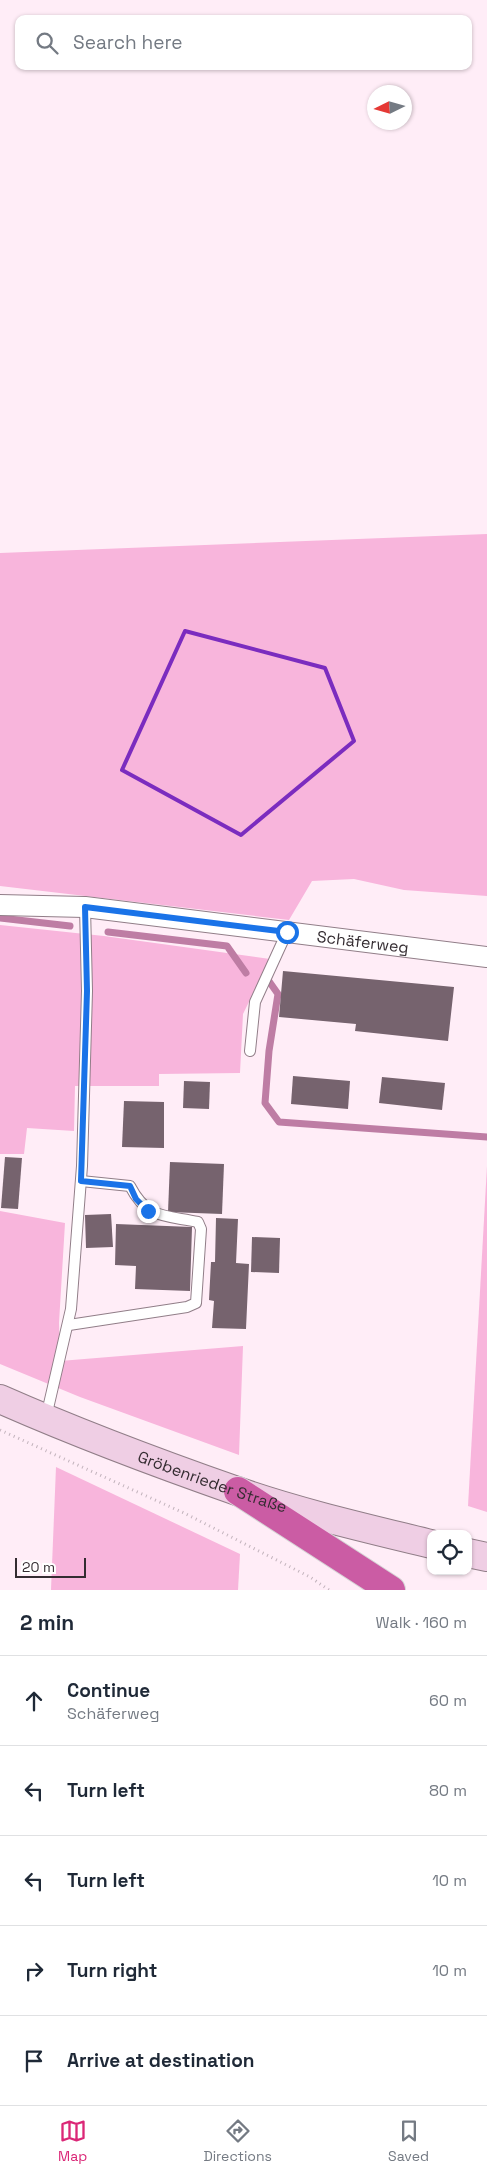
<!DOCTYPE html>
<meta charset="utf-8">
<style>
body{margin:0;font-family:"Space Grotesk",sans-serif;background:#f6f6f7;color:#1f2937}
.controls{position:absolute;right:15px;bottom:15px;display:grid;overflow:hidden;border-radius:10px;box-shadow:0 1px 4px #0004}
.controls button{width:45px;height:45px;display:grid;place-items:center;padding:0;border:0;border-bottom:1px solid #e0e1e3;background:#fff;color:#1f2937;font:25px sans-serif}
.compass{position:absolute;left:367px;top:85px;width:45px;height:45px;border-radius:50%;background:#fff;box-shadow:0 1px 4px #0004;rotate:265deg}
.scale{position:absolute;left:15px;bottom:12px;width:71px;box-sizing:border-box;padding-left:5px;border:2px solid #342c31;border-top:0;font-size:14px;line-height:18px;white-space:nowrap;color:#342c31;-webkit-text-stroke:4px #fff;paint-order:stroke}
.stop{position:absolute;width:15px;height:15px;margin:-11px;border:4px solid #1a73e8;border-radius:50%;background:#fff}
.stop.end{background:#1a73e8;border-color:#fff;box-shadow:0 1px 5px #0008}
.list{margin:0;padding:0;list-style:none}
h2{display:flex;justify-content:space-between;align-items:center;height:65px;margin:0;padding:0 20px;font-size:21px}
h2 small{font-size:16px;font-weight:400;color:#747a83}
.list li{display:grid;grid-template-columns:32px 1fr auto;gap:15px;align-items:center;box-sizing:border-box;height:90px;padding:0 20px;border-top:1px solid #e0e1e3}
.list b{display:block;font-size:19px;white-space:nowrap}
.list p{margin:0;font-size:16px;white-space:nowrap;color:#747a83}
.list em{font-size:16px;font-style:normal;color:#747a83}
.icon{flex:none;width:28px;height:28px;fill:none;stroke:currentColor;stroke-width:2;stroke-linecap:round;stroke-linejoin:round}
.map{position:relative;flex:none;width:487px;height:1590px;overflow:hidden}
.search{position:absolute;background:#fff;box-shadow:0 1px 4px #0004;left:15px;right:15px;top:15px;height:55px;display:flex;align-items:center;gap:12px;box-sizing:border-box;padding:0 18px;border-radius:10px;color:#747a83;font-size:19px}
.sheet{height:515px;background:#fff}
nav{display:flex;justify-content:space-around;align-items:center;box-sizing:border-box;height:70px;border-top:1px solid #e0e1e3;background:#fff;font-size:14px;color:#747a83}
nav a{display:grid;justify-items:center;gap:2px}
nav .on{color:#db2777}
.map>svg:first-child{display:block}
.green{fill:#f8b5dc}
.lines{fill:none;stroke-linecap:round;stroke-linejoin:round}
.stream{stroke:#be7da4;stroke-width:7}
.building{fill:#76636e}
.lane-casing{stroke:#917e88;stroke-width:12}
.street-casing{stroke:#917e88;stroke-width:22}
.secondary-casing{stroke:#917e88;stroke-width:30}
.highway-casing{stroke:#d6d5d6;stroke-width:30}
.path{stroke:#c2b3bc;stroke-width:3;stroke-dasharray:1 4;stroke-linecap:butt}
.lane{stroke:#fff;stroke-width:10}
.street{stroke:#fff;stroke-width:20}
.secondary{stroke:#efcee4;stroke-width:28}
.highway{stroke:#cb5ca4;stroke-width:28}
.route{stroke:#1a73e8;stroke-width:6}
.marked{fill:none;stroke:#7b2cbf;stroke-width:4;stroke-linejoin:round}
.labels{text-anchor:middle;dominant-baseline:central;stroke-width:5;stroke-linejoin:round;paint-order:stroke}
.street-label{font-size:16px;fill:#342c31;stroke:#fff}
</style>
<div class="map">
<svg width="487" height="1590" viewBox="0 0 487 1590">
<rect width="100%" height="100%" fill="#ffedf7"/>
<!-- green -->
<g class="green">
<path d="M487,534V896L404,890L354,879L312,881L289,920L0,886V553Z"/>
<path d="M0,925L104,936L270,959L243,1014L240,1073L159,1074V1086H75L74,1131L27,1128L24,1154H0Z"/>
<path d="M487,1166V1512L468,1506Z"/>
<path d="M0,1211L65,1223L59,1323L60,1361L243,1346L239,1455L80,1397L0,1364Z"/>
<path d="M56,1467L240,1554L238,1590H51Z"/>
</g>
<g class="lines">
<!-- stream -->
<g class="stream">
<path d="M0,918L70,926"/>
<path d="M108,932L227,946L246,973"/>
<path d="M266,977L278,994L269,1051L265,1103L279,1122L487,1137"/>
</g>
</g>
<!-- building -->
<g class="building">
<path d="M283,971L454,987L448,1041L355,1031L356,1024L279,1017Z"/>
<path d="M293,1076L350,1081L348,1109L291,1104Z"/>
<path d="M382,1077L445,1083L442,1110L379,1103Z"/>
<path d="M184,1081L210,1082L209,1109L183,1108Z"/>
<path d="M124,1101L164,1102V1148L122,1147Z"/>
<path d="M5,1157L22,1158L18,1209L1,1208Z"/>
<path d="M170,1162L224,1164L222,1214L168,1212Z"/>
<path d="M111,1214L113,1247L86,1248L85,1215Z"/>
<path d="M216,1218L238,1219L236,1263L249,1264L246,1329L212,1328L214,1301L209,1300L211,1262H215Z"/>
<path d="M116,1224L192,1227L190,1291L135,1289L136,1266L115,1265Z"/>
<path d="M252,1237L280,1238L279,1273L251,1272Z"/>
</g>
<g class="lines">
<!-- lane casing -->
<g class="lane-casing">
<g id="lane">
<path d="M250,1051L255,1002L287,932"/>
<path d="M69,1325L187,1307L196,1303L201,1229L198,1222C164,1215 147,1219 130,1186L81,1181"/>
<path d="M46,1417L71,1309L82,1166L87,991L85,907"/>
</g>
</g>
<!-- street casing -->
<g class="street-casing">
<g id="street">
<path id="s1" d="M0,905L85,907L487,957"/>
</g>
</g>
<!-- secondary casing -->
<g class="secondary-casing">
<g id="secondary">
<path id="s2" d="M0,1399C77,1433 157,1463 237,1491C300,1513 366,1528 431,1544"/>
<path d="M468,1553L487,1557"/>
</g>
</g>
<!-- highway casing -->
<g class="highway-casing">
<path id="highway" d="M238,1491L391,1590"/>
</g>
<!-- path -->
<path class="path" d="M0,1430L184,1513L310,1577L329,1590"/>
<!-- lane -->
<use href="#lane" class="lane"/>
<!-- street -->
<use href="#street" class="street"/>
<!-- secondary -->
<use href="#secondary" class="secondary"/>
<!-- highway -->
<use href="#highway" class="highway"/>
</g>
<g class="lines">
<!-- route -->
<path class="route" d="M148,1211L136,1199L130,1186L81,1181L87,991L85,907L287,932"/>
</g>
<!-- marked area -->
<path class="marked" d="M185,631L325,668L354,741L241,835L122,770Z"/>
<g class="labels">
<!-- street labels -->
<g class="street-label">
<text stroke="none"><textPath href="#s1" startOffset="365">Schäferweg</textPath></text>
<text stroke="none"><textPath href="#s2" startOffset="228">Gröbenrieder Straße</textPath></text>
</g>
</g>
</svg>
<div class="controls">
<button><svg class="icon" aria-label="locate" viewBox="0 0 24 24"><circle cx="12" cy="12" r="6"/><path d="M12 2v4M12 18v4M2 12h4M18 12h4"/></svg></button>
</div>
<svg class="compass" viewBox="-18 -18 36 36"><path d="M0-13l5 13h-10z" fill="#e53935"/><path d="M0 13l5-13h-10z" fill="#747a83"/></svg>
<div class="scale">20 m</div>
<div class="stop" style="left:287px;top:932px"></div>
<div class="stop end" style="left:148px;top:1211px"></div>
<div class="search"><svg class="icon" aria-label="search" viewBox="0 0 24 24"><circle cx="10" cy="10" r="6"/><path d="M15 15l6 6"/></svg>Search here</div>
</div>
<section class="sheet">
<h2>2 min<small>Walk · 160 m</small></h2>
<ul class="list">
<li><svg class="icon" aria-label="ahead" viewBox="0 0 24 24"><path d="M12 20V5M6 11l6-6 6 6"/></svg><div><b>Continue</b><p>Schäferweg</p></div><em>60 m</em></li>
<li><svg class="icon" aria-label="left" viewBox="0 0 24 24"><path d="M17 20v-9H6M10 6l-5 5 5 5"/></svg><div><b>Turn left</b></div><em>80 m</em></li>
<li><svg class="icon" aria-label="left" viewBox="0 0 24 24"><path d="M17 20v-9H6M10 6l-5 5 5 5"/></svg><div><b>Turn left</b></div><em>10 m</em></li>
<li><svg class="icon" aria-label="right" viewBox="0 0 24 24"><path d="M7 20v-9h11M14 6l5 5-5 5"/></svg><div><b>Turn right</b></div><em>10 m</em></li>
<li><svg class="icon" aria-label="arrive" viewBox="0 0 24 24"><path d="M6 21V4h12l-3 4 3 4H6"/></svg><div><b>Arrive at destination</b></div></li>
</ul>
</section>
<nav>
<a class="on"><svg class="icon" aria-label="map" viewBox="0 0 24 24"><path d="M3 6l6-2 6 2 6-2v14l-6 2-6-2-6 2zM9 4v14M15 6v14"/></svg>Map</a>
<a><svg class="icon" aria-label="directions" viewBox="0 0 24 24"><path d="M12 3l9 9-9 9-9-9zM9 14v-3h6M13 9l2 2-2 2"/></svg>Directions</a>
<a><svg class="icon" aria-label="saved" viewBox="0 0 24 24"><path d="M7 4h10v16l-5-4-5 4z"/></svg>Saved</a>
</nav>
